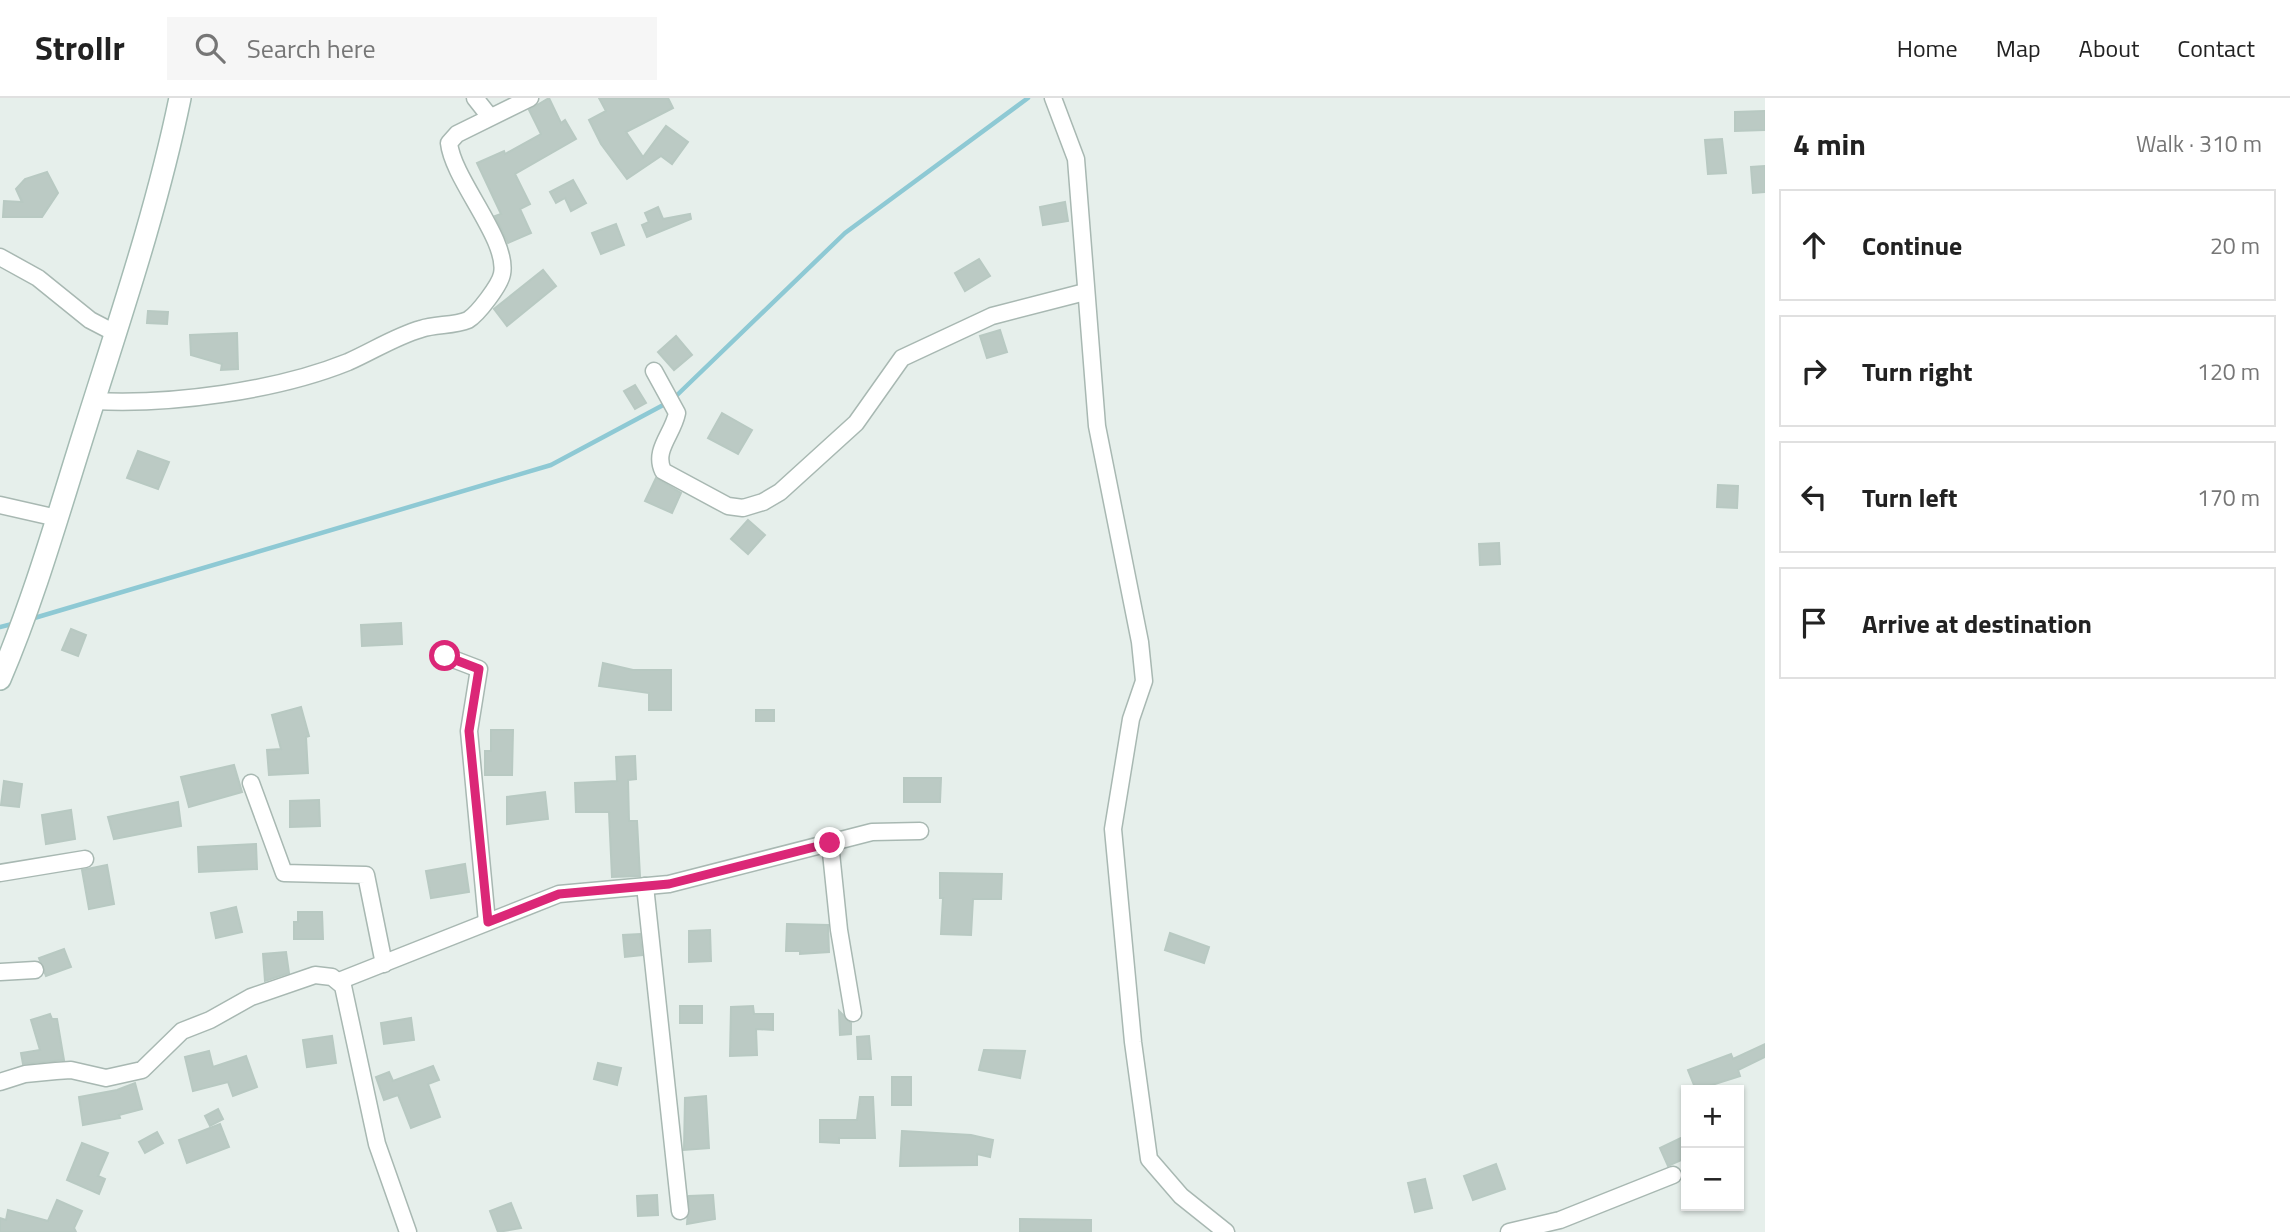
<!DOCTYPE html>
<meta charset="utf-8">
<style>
body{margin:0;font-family:"Titillium Web",sans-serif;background:#f6f6f6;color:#222}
.controls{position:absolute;right:21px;bottom:21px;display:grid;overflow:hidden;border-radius:0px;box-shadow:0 2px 5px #0004}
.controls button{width:63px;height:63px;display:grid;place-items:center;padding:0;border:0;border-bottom:2px solid #e0e0e0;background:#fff;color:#222;font:35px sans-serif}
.stop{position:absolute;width:21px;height:21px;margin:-16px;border:5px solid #db2777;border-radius:50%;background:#fff}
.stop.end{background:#db2777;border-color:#fff;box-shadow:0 2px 7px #0008}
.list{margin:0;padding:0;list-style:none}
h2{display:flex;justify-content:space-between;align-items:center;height:91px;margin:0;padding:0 28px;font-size:30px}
h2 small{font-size:23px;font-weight:400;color:#767676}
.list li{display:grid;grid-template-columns:46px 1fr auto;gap:21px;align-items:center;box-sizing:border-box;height:112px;margin:0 14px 14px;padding:0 14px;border:2px solid #e0e0e0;border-radius:0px}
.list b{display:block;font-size:26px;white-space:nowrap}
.list em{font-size:23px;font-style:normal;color:#767676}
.icon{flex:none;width:38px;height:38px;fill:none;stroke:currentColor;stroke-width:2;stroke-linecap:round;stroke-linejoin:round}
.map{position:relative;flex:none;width:1765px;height:1134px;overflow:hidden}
header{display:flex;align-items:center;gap:42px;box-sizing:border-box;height:98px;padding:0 35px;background:#fff;border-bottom:2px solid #e0e0e0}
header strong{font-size:33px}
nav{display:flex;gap:38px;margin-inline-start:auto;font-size:24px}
.search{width:490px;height:63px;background:#f6f6f6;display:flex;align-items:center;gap:18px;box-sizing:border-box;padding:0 24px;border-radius:0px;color:#767676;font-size:26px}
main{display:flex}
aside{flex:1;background:#fff}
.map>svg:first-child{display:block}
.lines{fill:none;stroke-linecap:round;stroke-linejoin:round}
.stream{stroke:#8ec9d4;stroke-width:4.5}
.building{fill:#bbcac4;stroke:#b8c9c2;stroke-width:2}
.minor-casing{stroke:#a8b8b2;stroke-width:19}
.secondary-casing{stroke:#a4bbb3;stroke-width:24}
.minor{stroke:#fff;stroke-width:16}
.secondary{stroke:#fff;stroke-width:21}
.route{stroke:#db2777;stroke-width:9}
</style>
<header>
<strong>Strollr</strong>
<div class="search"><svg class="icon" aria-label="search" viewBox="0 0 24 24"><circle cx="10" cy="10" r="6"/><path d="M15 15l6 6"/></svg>Search here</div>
<nav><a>Home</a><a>Map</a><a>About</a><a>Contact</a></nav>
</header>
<main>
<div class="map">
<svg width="1765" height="1134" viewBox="0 0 1765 1134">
<rect width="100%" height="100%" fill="#e6efeb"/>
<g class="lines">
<!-- stream -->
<g class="stream">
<path d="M674,300L845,135L1028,0"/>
<path d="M31,521L551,367L667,305"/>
<path d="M0,529L16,525"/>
</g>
</g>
<!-- building -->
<g class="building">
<path d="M549,0L561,25L565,22L576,41L515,76L530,106L520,111L531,135L508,145L495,118L501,116L477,65L504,53L505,56L541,36L529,12Z"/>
<path d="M599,0H668L673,10L626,34L643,59L666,28L688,44L672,66L661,58L627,81L601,46L589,22L606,13Z"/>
<path d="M1765,13V32L1735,33V14Z"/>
<path d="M1722,41L1726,75L1708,76L1705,42Z"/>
<path d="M1765,68V94L1753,95L1751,69Z"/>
<path d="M47,74L58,95L42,119H3L4,103L22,104L16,91L25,81Z"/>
<path d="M573,82L586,105L571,113L565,100L556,105L550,94Z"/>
<path d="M1065,104L1068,123L1043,127L1040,109Z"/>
<path d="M658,109L663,121L690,116L691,121L647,139L642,127L649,124L645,115Z"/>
<path d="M616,126L624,147L601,156L592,135Z"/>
<path d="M979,161L990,178L965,193L955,175Z"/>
<path d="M543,172L556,188L507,228L494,211Z"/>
<path d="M148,213L168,214L167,226L147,225Z"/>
<path d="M1000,232L1007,254L987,260L980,238Z"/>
<path d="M237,235L238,271L221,272L222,266L191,257L190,237Z"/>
<path d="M676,238L692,257L674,272L658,254Z"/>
<path d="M635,287L646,305L635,311L624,293Z"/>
<path d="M722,315L752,332L738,356L708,340Z"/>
<path d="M138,353L169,364L158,391L127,380Z"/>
<path d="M656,380L681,395L672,415L645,403Z"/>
<path d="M1718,387L1738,388L1737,410L1717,409Z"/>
<path d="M748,422L765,437L748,456L731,441Z"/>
<path d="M1499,445L1500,466L1480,467L1479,446Z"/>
<path d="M401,525L402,546L362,548L361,527Z"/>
<path d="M71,531L86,537L78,558L62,552Z"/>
<path d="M603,565L633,572H671V612H649V595L599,588Z"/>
<path d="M301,609L309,638L306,639L308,675L269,677L267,652L281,651L272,617Z"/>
<rect x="756" y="612" width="18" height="11"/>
<path d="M491,632H513L512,677H485V653H491Z"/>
<path d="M635,658L636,681L628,682L629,723H637L640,778L612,779L609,714H576L575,685L617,683L616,659Z"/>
<path d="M234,667L242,694L189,709L181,679Z"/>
<path d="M904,680H941L940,704H904Z"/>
<path d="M4,683L22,686L19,709L1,707Z"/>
<path d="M545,694L548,721L507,726V699Z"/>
<path d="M319,702L320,728L290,729V703Z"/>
<path d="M178,704L181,728L114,741L108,719Z"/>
<path d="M71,712L75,741L46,746L42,717Z"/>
<path d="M256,746L257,771L199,774L198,749Z"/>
<path d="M465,766L469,794L431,800L426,773Z"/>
<path d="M107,767L114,806L89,811L82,772Z"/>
<path d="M940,775L1002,776L1001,801H973L971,837L941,836L943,800H940Z"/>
<path d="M236,809L242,834L216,840L211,815Z"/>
<path d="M298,814H322L323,841H294V824H298Z"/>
<path d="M787,826L828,827L829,854L800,856V853H786Z"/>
<path d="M710,832L711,863L689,864V833Z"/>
<path d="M1170,835L1209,849L1204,865L1165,852Z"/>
<path d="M640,836L642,857L625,859L623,837Z"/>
<path d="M64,851L71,869L46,878L39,860Z"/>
<path d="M286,854L289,875L265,883L263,856Z"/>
<rect x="680" y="908" width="22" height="17"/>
<path d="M753,908L754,916H773V932L756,931L757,957L730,958L731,909Z"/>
<path d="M839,913L851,925V936L840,937Z"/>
<path d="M50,916L52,921H57L64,962L23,966L21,955L40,952L31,922Z"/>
<path d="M411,920L414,942L384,946L381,925Z"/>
<path d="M332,938L336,965L307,969L303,942Z"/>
<path d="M869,938L871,961H858L857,939Z"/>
<path d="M1765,946V959L1738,972L1740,978L1696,992L1688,972L1731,956L1733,961Z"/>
<path d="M984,952L1025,953L1020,980L979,972Z"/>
<path d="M209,953L213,969L246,958L257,989L233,998L228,984L193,993L185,959Z"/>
<path d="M598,965L621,970L617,987L594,981Z"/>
<path d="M433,968L439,982L428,986L440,1019L411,1030L398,997L384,1002L376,979L389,974L393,983Z"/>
<rect x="892" y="979" width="19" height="28"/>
<path d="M135,985L142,1011L119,1017L120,1020L83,1027L79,999L117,992Z"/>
<path d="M706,998L709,1050L684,1052L685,1000Z"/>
<path d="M860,999H873L875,1040H839V1045L820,1044V1022H857Z"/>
<path d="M218,1011L223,1021L210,1028L205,1018Z"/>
<path d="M220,1026L229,1049L187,1065L179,1042Z"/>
<path d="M902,1033L971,1037L993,1042L990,1059L977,1056V1067L900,1068Z"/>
<path d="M157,1034L163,1045L145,1055L139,1044Z"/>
<path d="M1683,1039L1686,1060L1668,1068L1660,1050Z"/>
<path d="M82,1045L108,1055L98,1078L105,1081L99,1096L67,1082Z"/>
<path d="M1496,1066L1505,1091L1473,1102L1464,1078Z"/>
<path d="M1425,1081L1432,1110L1415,1114L1408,1085Z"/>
<path d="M657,1097L658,1117L638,1118L637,1098Z"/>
<path d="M713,1097L715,1121L687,1126L689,1098Z"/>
<path d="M57,1102L82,1113L74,1130L76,1134H0V1120L6,1122L8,1112L48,1123Z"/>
<path d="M511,1105L521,1130L498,1134L490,1113Z"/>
<path d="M1020,1121L1091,1122V1134H1020Z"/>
</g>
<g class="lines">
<!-- minor casing -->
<g class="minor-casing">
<g id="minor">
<path d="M475,0L490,19"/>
<path d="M1053,0L1076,61L1097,328L1140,544L1144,583L1131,621L1113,731L1133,944L1149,1061L1181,1098L1226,1134"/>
<path d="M0,159L38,180L90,222L115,235"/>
<path d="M654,273L677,315C673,336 653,352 663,373L728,408L743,410L763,404L780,394L856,325L902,260L992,218L1085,194"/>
<path d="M94,303C171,307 276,293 348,264C373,253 396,238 421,231C435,226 454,228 468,222C478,216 500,187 502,176C509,142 453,82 449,45L457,36L530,0"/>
<path d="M0,407L57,420"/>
<path d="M445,558L479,571L469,633L487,824"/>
<path d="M251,685L284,775L366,777L384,866"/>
<path d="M830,745L839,832L853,915"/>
<path d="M0,775L85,761"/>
<path d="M645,788L680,1113"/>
<path d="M0,874L35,872"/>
<path d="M339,883L559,796L669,786L872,734L920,733"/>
<path d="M0,984L25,976L56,973L71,972L106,980L142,972L182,933L210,922L251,899L315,877L332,879L343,888L377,1046L408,1134"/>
<path d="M1509,1134L1560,1122L1673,1077"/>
</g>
</g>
<!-- secondary casing -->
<g class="secondary-casing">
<path id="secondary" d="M0,581C35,499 59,413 86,328C120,220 157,112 180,0"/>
</g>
<!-- minor -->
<use href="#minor" class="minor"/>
<!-- secondary -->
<use href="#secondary" class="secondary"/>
</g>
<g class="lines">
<!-- route -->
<path class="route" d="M445,558L479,571L469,633L488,824L559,796L669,786L830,745"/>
</g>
</svg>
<div class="controls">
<button>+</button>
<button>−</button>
</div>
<div class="stop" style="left:445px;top:558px"></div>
<div class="stop end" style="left:830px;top:745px"></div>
</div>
<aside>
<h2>4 min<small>Walk · 310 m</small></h2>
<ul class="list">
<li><svg class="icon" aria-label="ahead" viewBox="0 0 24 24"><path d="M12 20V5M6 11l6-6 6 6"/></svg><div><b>Continue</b></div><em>20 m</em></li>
<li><svg class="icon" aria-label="right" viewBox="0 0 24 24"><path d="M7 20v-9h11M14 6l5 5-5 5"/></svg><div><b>Turn right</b></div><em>120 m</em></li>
<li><svg class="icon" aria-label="left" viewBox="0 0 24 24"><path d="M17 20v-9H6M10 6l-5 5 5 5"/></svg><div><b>Turn left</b></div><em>170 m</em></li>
<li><svg class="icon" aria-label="arrive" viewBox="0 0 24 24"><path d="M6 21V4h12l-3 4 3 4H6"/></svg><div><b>Arrive at destination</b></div></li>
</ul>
</aside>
</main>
